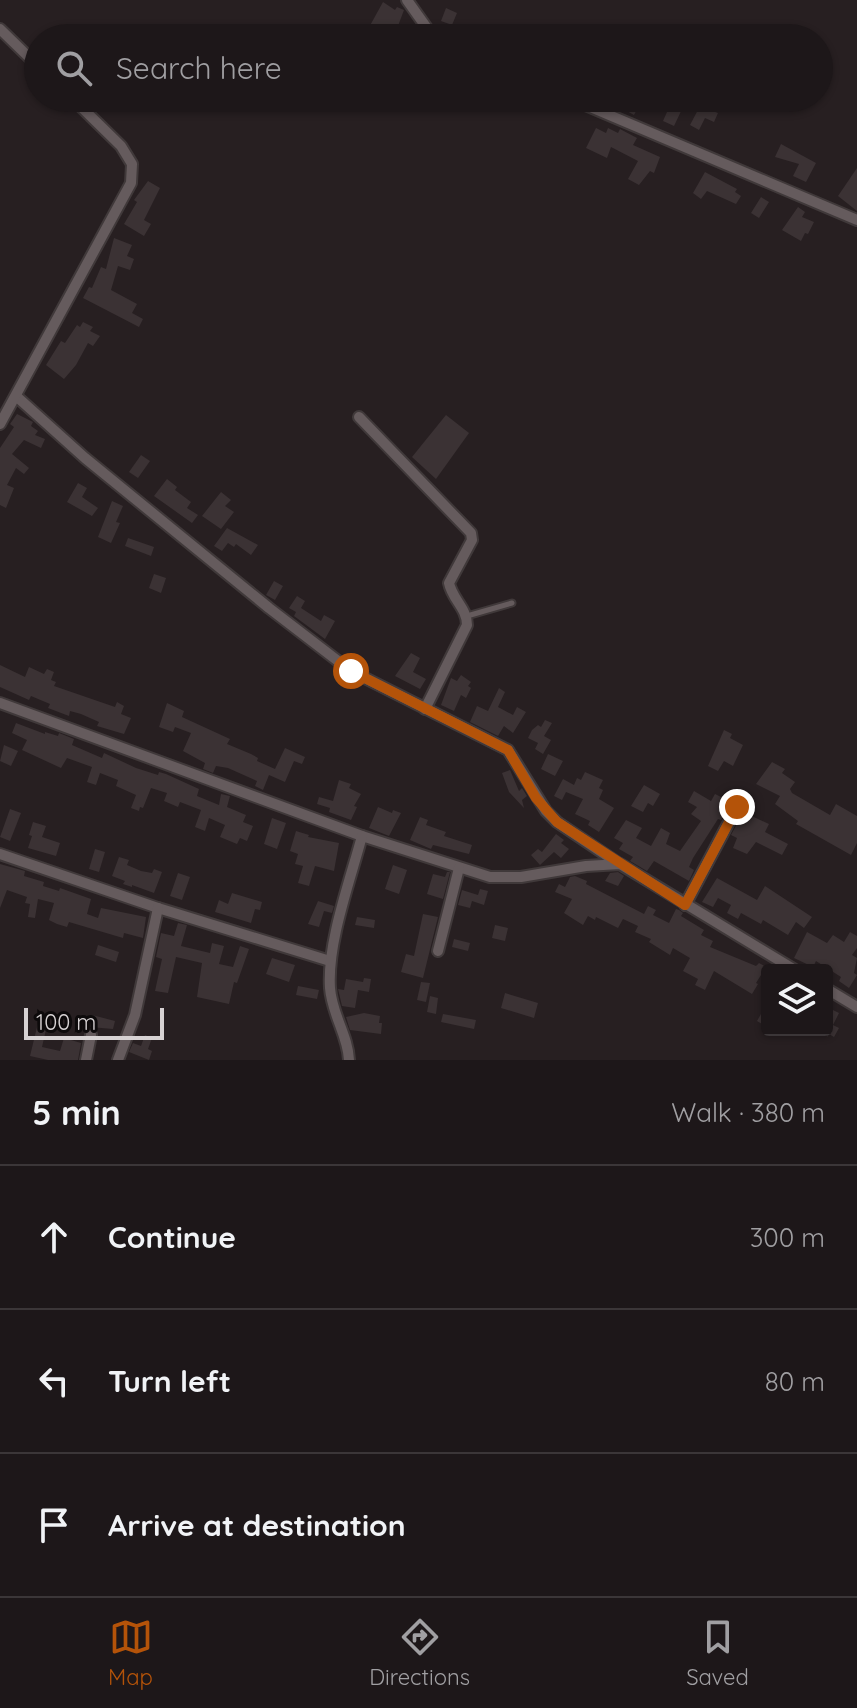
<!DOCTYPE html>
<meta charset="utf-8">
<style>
body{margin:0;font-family:Quicksand,sans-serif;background:#2a2426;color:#f1f3f6}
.controls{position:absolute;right:24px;bottom:24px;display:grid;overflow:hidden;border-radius:8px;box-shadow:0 2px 6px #0004}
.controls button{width:72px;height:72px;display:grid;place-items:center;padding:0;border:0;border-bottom:2px solid #3b3638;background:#1d1719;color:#f1f3f6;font:40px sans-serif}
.scale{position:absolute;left:24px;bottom:20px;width:140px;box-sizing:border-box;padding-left:8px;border:4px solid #d7d2d3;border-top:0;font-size:22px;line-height:28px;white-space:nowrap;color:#d7d2d3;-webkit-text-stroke:6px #0d0a0b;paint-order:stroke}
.stop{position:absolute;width:24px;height:24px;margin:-18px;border:6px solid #b45309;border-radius:50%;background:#fff}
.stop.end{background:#b45309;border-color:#fff;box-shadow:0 2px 8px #0008}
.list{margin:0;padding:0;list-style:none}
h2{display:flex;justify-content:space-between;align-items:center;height:104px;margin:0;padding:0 32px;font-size:34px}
h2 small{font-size:26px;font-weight:400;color:#a09fa2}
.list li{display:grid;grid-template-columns:52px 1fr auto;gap:24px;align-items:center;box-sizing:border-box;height:144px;padding:0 32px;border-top:2px solid #3b3638}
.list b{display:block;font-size:30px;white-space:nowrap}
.list em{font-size:26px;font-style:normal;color:#a09fa2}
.icon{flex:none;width:44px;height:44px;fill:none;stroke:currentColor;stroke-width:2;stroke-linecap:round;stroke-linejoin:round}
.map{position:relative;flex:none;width:857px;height:1060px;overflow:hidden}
.search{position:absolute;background:#1d1719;box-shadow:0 2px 6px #0004;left:24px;right:24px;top:24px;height:88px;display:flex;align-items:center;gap:20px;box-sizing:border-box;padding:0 28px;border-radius:44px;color:#a09fa2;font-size:30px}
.sheet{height:536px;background:#1d1719}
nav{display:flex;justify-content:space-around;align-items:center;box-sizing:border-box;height:112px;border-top:2px solid #3b3638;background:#1d1719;font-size:22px;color:#a09fa2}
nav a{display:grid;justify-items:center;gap:4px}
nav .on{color:#b45309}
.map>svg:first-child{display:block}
.building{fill:#3b3234}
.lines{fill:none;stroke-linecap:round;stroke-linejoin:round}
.lane-casing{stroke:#40393a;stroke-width:9}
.street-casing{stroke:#40393a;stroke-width:14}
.lane{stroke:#655b5d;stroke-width:5}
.street{stroke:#655b5d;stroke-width:10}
.route{stroke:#b45309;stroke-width:10}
</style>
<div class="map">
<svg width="857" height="1060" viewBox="0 0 857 1060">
<rect width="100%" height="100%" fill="#271f21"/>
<!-- building -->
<g class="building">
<path d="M383,2L395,10L397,7L404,10L398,26L413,31L410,38H378L367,31Z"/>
<path d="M446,8L457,13L452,25L441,21Z"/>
<path d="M631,98H668L684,105L674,126L663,121L667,112L642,100L634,115L625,110Z"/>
<path d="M700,106L718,113L714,122L705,118L699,130L690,125Z"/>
<path d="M596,128L606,133L608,128L618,133L620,129L637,138L633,145L660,157L654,173L650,171L639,185L628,179L638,161L611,147L607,158L586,148Z"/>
<path d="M781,144L816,163L806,182L793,176L799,164L775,157Z"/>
<path d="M857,168V211L838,196Z"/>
<path d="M705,172L737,189L735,192L741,196L736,204L707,191L701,199L693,193Z"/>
<path d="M148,181L160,188L144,220L151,224L144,236L124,224L137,202L134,200Z"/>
<path d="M761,197L769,202L759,218L751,213Z"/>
<path d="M798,207L805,212L802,217L814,222L808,234L805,233L801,241L782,230Z"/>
<path d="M114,238L132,245L127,256L134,259L130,270L118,266L111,290L137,304L132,313L143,319L139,327L83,298L89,287L92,288L101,267L106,269Z"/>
<path d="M83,322L93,327L90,331L100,336L93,346L88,343L76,365L64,379L46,365L61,341L65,343L77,325L80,327Z"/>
<path d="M17,414L33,422L31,426L38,431L35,435L45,439L41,448L24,440L12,454L29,468L24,474L16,468L7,485L14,488L6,508L0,505V448L14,427L10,424Z"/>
<path d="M446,415L469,433L436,479L412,457Z"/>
<path d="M141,455L150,461L138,478L129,472Z"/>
<path d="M167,479L177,487L175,490L191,502L187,508L198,515L192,523L154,496Z"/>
<path d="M78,483L87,488L82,497L98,508L92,516L67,502Z"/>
<path d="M221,492L231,500L225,506L234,512L221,529L202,516Z"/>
<path d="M112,501L123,506L116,522L120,523L111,543L98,537Z"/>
<path d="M227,528L258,545L251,555L236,544L234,547L228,543L222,551L214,546Z"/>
<path d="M128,538L154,547L151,556L125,546Z"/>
<path d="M154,574L166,578L161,593L149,588Z"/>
<path d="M274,581L283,586L275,600L266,595Z"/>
<path d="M297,596L305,601L301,608L321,621L324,615L335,621L325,639L294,616L296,612L289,608Z"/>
<path d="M411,653L420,658L413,672L426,679L420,689L395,676Z"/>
<path d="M0,665L25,677L29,667L44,674L47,669L54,672L51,680L56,682L54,686L115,707L117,702L124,706L121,714L131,718L124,734L97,726L99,722L81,714L70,711L69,716L48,708L50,704L31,696L29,700L0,687Z"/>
<path d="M461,675L471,682L468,686L471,688L466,698L461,695L454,711L441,705L451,678L457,681Z"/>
<path d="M499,688L505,692L498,707L513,715L517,707L526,712L513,733L504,726L498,736L470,722L477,706L488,711Z"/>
<path d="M167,703L184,711L182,717L230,739L227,744L251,754L258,758L257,761L275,769L285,748L305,757L302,764L294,761L285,782L269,775L263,790L255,786L257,781L228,768L216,766L213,773L203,769L205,763L183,751L191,733L175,727L173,732L159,727Z"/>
<path d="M545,720L552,723L544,736L551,740L543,754L535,749L538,743L528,738L532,730L538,725L541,727Z"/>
<path d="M16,723L45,734V732L58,736L59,733L74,739L72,745L102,758L104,753L136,768L158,775L159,772L166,774L199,789L197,796L219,805L221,794L230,796L227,807L246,815L243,822L253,826L247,841L240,838L237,844L220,837L225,825L209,818L205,831L195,827L201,810L180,802L178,807L164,801L167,793L151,788L143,808L140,807L139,811L131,808L136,795L116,786L118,780L100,773L96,785L87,782L92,767L67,758L61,768L22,750L27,740L12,733Z"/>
<path d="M724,730L732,734L730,738L743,745L733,766L724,761L718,771L708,766Z"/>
<path d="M4,745L18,751L11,766L0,761Z"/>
<path d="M548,754L563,761L555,776L541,769Z"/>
<path d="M772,762L785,769L782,773L795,782L790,789L792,793L830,815L836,804L857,816V843L851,855L796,824L798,821L775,804L780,796L756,784Z"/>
<path d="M510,770L519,791L522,788L527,796L522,800L524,808L509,792L502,773Z"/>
<path d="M585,772L603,780L599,788L603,790L599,799L614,808L599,832L588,825L590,821L575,814L583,799L566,792L562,800L554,796L563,779L574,785L577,778L581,780Z"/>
<path d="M339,780L351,784L349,788L361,794L354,806L357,807L351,820L329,812L330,808L317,804L319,797L333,801Z"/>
<path d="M644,785L660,794L653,806L648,803L643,812L631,806Z"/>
<path d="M694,791L711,801L715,794L731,802L721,820L718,819L693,858L689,867L694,870L689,881L654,861L647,871L630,861L633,857L619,849L623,843L614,838L626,820L642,828L636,838L651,846L661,828L670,833L666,844L680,851L701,821L691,814L697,807L688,802Z"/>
<path d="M378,807L392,813L393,810L401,813L389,836L369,828Z"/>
<path d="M10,809L21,813L10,841L0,837Z"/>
<path d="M743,812L769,824L765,832L788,844L782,855L756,842L747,854L733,848L737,838L731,835Z"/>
<path d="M420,817L428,820L426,825L446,832L444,836L472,845L469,854L433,845L431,849L410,840Z"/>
<path d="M272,818L286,823L277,849L264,844Z"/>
<path d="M33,822L46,826L42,837L60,843L56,856L28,848L32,836L29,835Z"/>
<path d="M296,831L309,835L308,837L339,843L334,871L315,866L309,886L298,883L303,866L295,864L298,854L290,851Z"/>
<path d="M556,834L564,840L561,843L569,849L561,858L554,852L540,865L531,855L538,849L542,852Z"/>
<path d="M95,849L105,852L99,872L89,869Z"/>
<path d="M119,857L129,860L127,865L141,871L152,873L154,869L162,872L154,893L132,885V887L123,884L125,881L112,876Z"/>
<path d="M0,864L25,871L24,876L44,882L43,886L59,891L60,888L91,899L87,914L98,918L101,908L146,917L143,938L124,933L123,938L69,922L67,927L57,924L49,920L54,903L38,899L35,918L28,917L30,904L25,903L27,897L7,890L0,908Z"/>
<path d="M393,865L407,870L399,894L385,889Z"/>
<path d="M447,872H450L443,899L427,894L433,874L445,877Z"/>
<path d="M618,872L624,876L618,886L605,881L610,873Z"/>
<path d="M178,873L190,877L182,900L170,896Z"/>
<path d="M575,876L587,881L586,884L644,914L648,906L656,910L653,915L669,923L676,909L679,910L683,913L681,916L704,930L701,935L713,941L710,947L756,966L759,963L766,967L756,983L758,984L752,994L714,971L705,990L695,985L698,979L683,971L690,958L673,948L670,955L649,942L651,939L635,932L638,926L623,919L618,928L596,917L595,920L588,916L583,925L575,920L564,913L572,899L555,892L559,884L565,887L570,877Z"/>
<path d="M717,878L757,900L765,886L812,917L804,928L796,922L788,935L763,920L761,924L741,913L738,919L727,913L731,905L718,898L713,907L702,902Z"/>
<path d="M480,889L488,891L484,905L472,901L470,908L458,905L462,890L478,895Z"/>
<path d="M232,893L262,902L260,910L255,909L251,923L215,912L219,900L228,904Z"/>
<path d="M318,901L334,906L332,913L324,911L319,927L308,924Z"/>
<path d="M423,914L438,917L423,978L401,972L406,954L414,956Z"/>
<path d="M357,917L375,920L374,928L355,925Z"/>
<path d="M178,923L187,925L181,946L210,953L212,943L224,946L219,964L233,967L240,946L249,949L237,983L234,982L229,1004L197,997L202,963L176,957L168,993L155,991L162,959L156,957L161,933L174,936Z"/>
<path d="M495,925L508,928L505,941L492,938Z"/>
<path d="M807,932L827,943L833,935L844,942L850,932L857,936V948L852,955L857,958L854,973L857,975L849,988L839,981L841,977L816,961L813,967L794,958Z"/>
<path d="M454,939L470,943L468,951L452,947Z"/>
<path d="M98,945L119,952L116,962L95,955Z"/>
<path d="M272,958L295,965L289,982L266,974Z"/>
<path d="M364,978L371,979L369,992L358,990L355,1008L342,1006L338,989L344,990L346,979L363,982Z"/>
<path d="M421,982L430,983L426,1002L417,1000Z"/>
<path d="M298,986L319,990L317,999L296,995Z"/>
<path d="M505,993L538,1003L534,1018L501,1008Z"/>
<path d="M430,996L438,998L436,1014L427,1012Z"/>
<path d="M767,1003V1027L757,1021Z"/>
<path d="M827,1007L839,1013L833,1025L839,1028L834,1037L829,1034L827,1037Z"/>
<path d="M364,1013L380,1016L379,1023H382L381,1034L350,1030L346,1017Z"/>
<path d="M443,1014L476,1020L474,1029L441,1022Z"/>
<path d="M92,1015L115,1021L113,1029L90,1027Z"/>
<path d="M38,1023L47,1025L42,1047L60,1051L64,1038L81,1043L78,1060H48L30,1056Z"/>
<path d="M145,1035L152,1038L148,1049L152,1051L149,1060L129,1052L133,1043L141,1046Z"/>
</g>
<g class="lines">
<!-- lane casing -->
<g class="lane-casing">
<path id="lane" d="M467,616L512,603"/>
</g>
<!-- street casing -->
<g class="street-casing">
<g id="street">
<path d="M407,0L434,38"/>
<path d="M0,29L38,66"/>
<path d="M569,98L857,220"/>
<path d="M16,396L85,458L269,608L351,671L508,750L546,811L557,822L618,863"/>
<path d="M359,417L471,533L472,540L449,583C452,599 467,608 467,625L425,709"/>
<path d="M0,424L131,183L132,164L121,146L72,98"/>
<path d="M0,703L362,836L490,877H521L586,866L620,864L795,970"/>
<path d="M0,854L158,908L330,961"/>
<path d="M685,905L737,807"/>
<path d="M438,951L459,868"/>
<path d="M827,989L857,1007"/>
<path d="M86,1060L91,1035"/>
<path d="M118,1060L135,1015L158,908"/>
<path d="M349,1060C348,1035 332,1015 330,988C327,943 350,881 362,836"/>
</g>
</g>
<!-- lane -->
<use href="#lane" class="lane"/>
<!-- street -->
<use href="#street" class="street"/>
</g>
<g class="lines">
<!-- route -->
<path class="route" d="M351,671L508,750L536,798L557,822L685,905L737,807"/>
</g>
</svg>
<div class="controls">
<button><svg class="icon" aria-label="layers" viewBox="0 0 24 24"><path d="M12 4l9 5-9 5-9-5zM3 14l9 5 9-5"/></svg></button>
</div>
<div class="scale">100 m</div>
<div class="stop" style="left:351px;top:671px"></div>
<div class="stop end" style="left:737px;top:807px"></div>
<div class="search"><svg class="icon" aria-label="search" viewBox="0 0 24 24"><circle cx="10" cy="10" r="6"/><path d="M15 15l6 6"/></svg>Search here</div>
</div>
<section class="sheet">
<h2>5 min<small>Walk · 380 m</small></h2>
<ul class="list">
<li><svg class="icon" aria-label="ahead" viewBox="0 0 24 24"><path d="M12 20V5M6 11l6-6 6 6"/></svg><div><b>Continue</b></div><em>300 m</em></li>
<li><svg class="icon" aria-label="left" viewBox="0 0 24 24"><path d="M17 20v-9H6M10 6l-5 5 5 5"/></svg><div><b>Turn left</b></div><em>80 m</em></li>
<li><svg class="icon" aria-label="arrive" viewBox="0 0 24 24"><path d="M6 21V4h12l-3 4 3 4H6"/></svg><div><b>Arrive at destination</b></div></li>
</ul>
</section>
<nav>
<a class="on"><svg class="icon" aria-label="map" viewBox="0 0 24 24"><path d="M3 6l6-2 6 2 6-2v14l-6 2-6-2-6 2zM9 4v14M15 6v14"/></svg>Map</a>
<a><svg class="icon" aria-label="directions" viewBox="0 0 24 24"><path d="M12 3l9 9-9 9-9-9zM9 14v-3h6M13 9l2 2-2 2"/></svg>Directions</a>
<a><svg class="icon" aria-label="saved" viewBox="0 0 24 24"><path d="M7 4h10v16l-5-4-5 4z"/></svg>Saved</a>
</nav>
